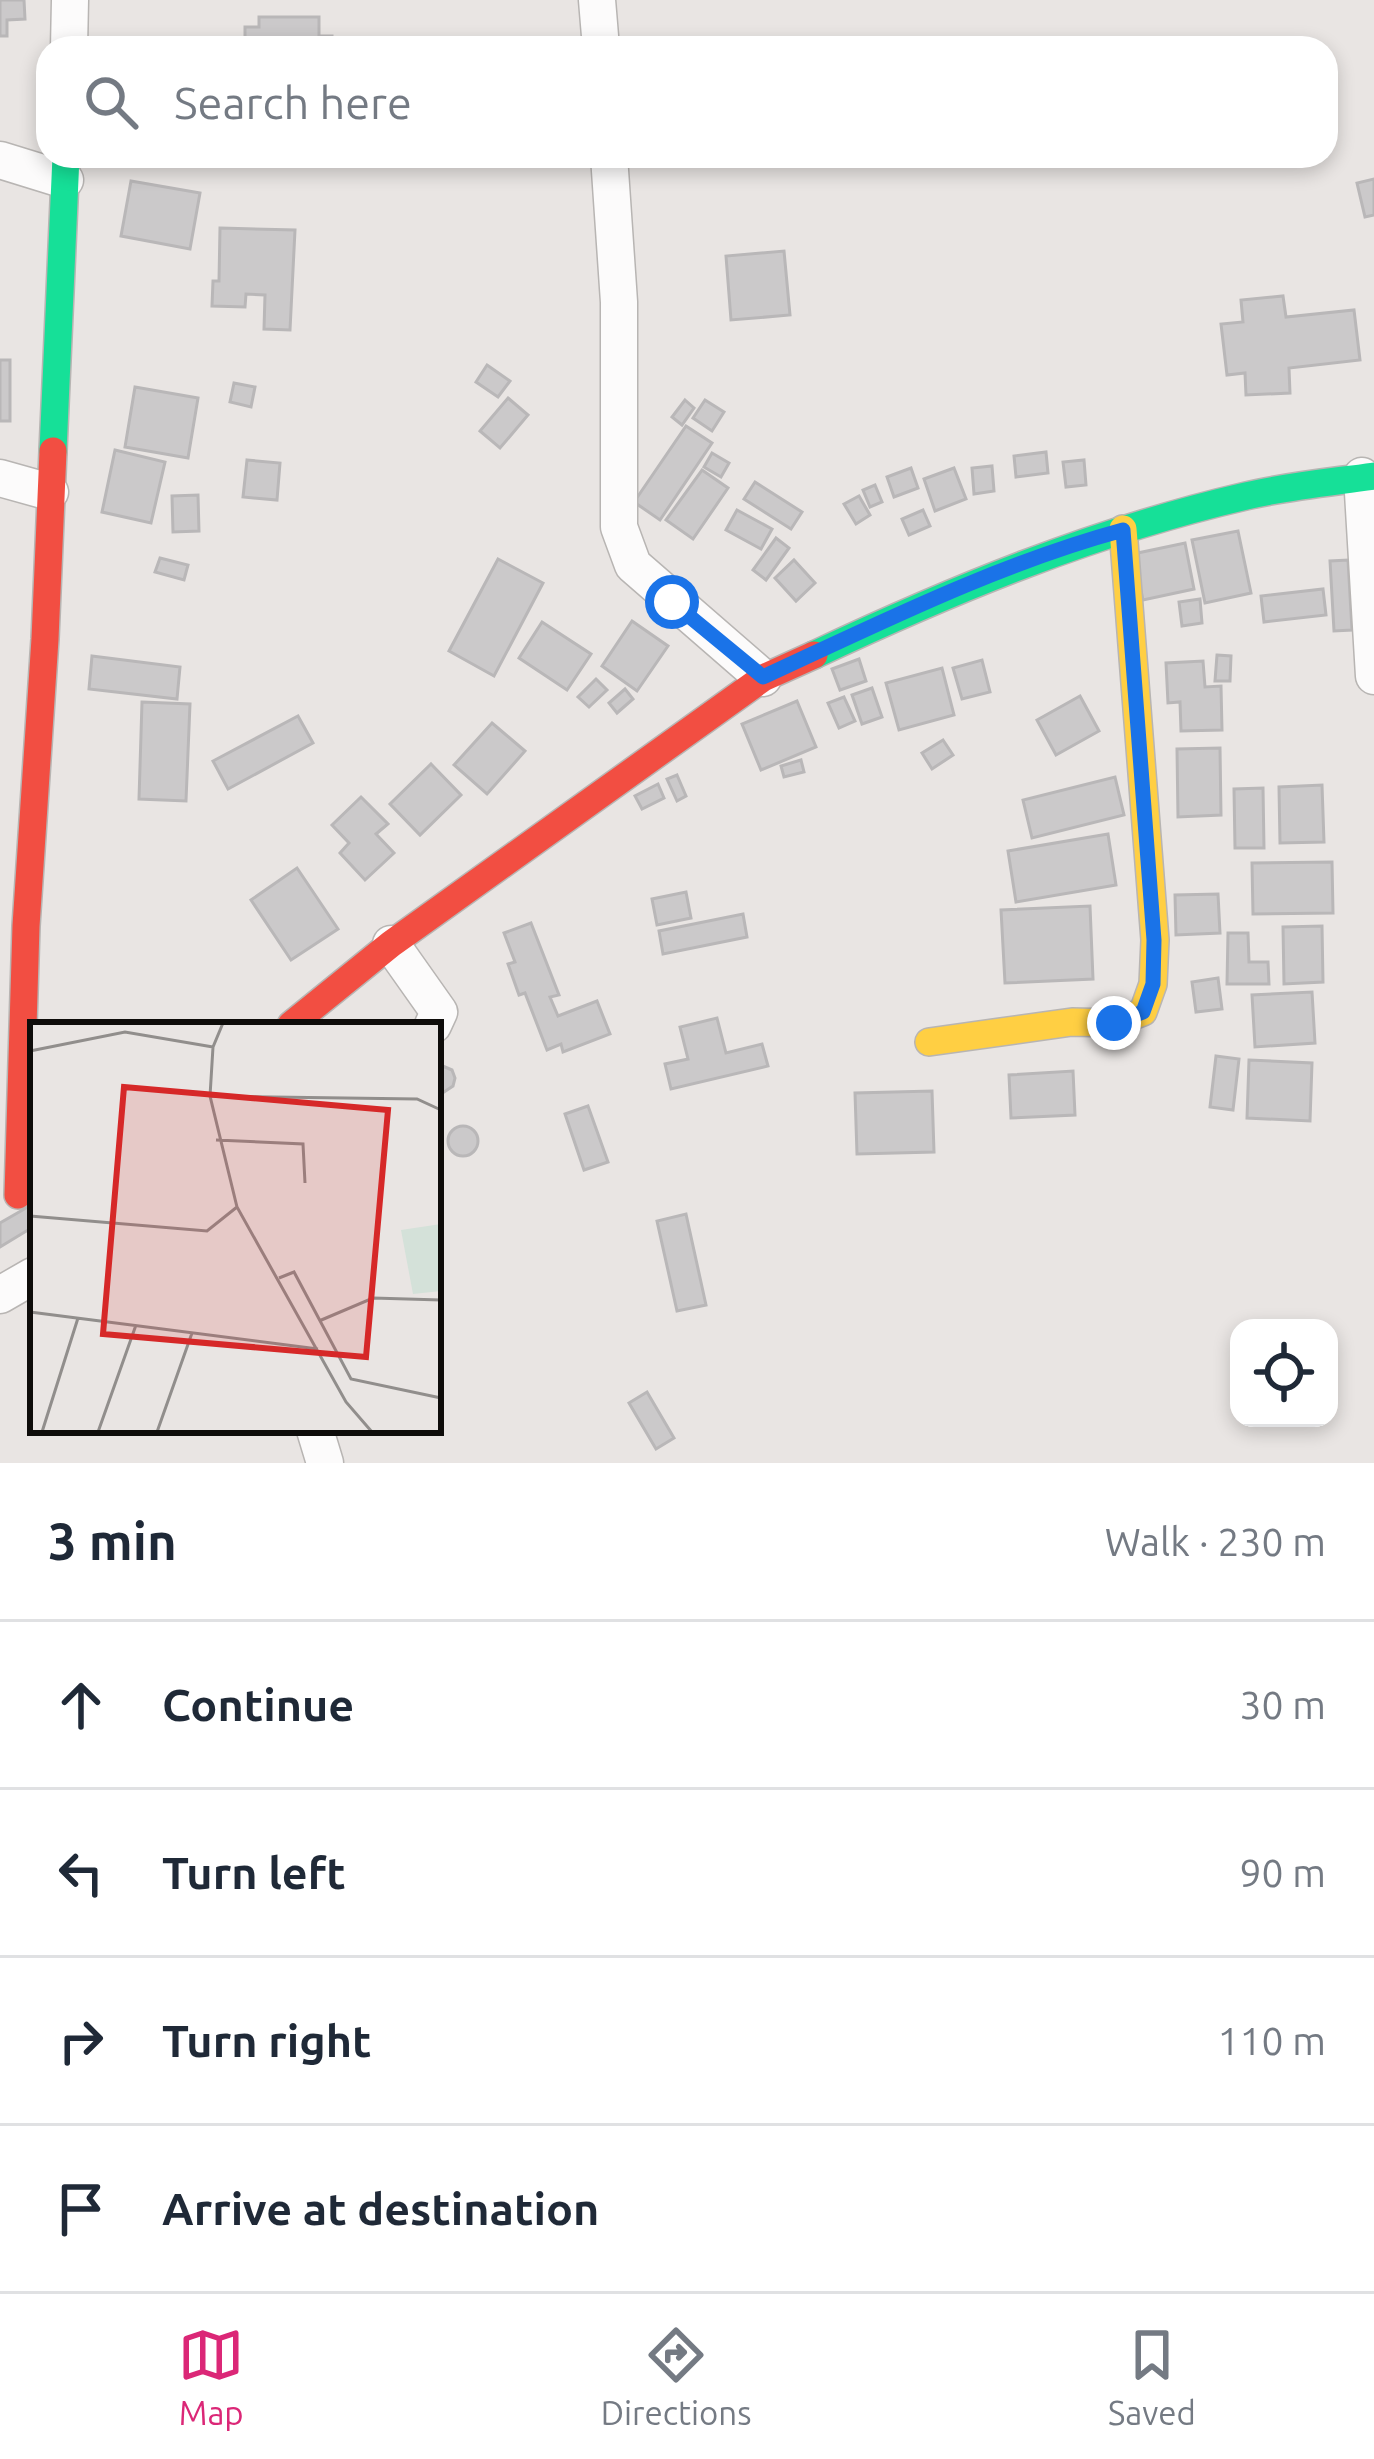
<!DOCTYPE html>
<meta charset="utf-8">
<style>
body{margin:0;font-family:Ubuntu,sans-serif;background:#f6f6f7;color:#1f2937}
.controls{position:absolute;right:36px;bottom:36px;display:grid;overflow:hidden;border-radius:24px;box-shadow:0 6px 18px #0003}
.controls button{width:108px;height:108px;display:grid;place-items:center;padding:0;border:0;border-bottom:3px solid #e0e1e3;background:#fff;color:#1f2937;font:60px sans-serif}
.stop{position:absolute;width:36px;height:36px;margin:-27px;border:9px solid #1a73e8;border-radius:50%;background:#fff}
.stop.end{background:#1a73e8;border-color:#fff;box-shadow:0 3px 12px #0008}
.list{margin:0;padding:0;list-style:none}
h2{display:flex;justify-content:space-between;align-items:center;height:156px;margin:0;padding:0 48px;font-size:51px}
h2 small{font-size:39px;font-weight:400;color:#747a83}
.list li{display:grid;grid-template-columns:78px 1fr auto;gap:36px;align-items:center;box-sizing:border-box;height:168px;padding:0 48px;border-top:3px solid #e0e1e3}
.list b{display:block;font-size:45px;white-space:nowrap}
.list em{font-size:39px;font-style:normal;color:#747a83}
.icon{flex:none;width:66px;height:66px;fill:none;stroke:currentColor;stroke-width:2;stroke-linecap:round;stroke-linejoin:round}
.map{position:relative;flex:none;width:1374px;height:1463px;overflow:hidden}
.search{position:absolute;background:#fff;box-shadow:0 6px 18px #0003;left:36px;right:36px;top:36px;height:132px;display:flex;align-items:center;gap:30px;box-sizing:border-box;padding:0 42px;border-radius:36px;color:#747a83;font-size:45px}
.sheet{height:828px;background:#fff}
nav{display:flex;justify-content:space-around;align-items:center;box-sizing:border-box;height:168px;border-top:3px solid #e0e1e3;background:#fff;font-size:33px;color:#747a83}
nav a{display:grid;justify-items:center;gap:6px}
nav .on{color:#db2777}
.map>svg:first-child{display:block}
.building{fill:#cbc9ca;stroke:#b9b7b8;stroke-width:3}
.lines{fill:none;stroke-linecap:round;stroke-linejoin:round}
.street-casing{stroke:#b8b5b3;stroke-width:39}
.fast-casing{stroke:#b8b5b3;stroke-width:30}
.slow-casing{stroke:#b8b5b3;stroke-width:30}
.jam-casing{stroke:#b8b5b3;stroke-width:30}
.street{stroke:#fcfbfb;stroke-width:36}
.fast{stroke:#16e098;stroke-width:27}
.slow{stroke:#ffcf43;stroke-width:27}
.jam{stroke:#f24e42;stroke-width:27}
.route{stroke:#1a73e8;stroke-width:15}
.inset-road{fill:none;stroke:#918e8c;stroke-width:3}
.view{fill:#d62828;fill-opacity:0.15;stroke:#d62828;stroke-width:6}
.inset-edge{fill:none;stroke:#0e0c0a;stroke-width:6}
</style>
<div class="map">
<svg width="1374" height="1463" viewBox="0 0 1374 1463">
<rect width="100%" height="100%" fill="#e9e5e3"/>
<!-- building -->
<g class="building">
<path d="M0,0H24L25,19L7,20V36H0Z"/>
<path d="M259,17H319V36H332V48H245V27H259Z"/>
<path d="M1374,179V215L1365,217L1357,183Z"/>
<path d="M131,181L200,193L190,249L121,236Z"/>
<path d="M220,228L295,230L290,330L264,329L265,295L246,294L245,307L212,306L213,281H219Z"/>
<path d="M784,251L790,315L731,320L726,256Z"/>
<path d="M1283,296L1286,317L1354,310L1360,360L1289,368L1290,393L1246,395L1245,373L1227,375L1221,324L1243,322L1241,300Z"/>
<rect x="0" y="360" width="10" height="61"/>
<path d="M487,365L510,381L498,397L476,382Z"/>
<path d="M234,383L255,387L251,407L230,402Z"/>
<path d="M135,387L198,398L188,458L125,447Z"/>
<path d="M508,398L528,415L500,448L480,431Z"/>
<path d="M685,400L694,408L682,425L672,417Z"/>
<path d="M705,400L724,412L712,431L693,418Z"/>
<path d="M686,426L712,443L660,520L634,502Z"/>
<path d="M115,450L165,462L151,523L102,512Z"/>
<path d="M1046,452L1048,473L1016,477L1014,456Z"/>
<path d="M712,453L729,463L721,477L704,467Z"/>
<path d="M247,460L280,463L277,500L243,497Z"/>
<path d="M1084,460L1086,485L1066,487L1063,462Z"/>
<path d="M992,466L994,491L974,494L972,468Z"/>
<path d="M911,468L918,488L894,497L887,477Z"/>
<path d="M954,468L966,499L935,511L924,479Z"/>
<path d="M702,470L728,488L693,539L666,520Z"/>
<path d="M755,482L802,512L791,529L744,499Z"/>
<path d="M875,485L882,502L870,507L863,490Z"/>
<path d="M198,495L199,531L173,532L172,496Z"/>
<path d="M859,496L870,515L856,524L844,504Z"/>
<path d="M737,510L772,529L761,549L726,530Z"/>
<path d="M923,510L930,526L909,535L902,519Z"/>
<path d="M1238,531L1251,593L1205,603L1192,540Z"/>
<path d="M776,538L789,548L766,580L753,570Z"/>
<path d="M1185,543L1194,589L1143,600L1133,554Z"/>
<path d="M160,558L188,565L184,580L155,572Z"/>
<path d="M498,559L543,583L494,676L449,651Z"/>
<path d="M794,560L815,583L796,601L775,578Z"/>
<path d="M1348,560L1352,630L1334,631L1330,561Z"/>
<path d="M1323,589L1326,615L1264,622L1261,596Z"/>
<path d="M1200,599L1202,623L1182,626L1179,602Z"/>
<path d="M632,621L668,646L637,691L602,666Z"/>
<path d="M542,622L591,654L567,690L519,658Z"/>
<path d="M1217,655L1231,656L1230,681H1215Z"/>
<path d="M92,656L180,667L177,699L89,689Z"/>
<path d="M859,659L866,681L840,690L832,669Z"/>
<path d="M982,660L990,692L962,699L953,668Z"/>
<path d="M1203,661L1205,687L1221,686L1222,730L1181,731L1180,702L1168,703L1166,663Z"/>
<path d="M942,668L954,715L899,730L886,683Z"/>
<path d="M596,679L607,690L589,707L578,697Z"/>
<path d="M872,688L882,717L862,724L852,695Z"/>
<path d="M625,689L633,699L617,713L609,703Z"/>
<path d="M1080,696L1099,731L1056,755L1037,720Z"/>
<path d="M844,697L855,721L839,728L828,703Z"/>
<path d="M797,701L816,747L761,770L742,724Z"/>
<path d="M142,702L190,704L186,801L139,799Z"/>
<path d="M298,716L313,743L228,789L213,761Z"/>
<path d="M492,723L525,751L487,794L454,765Z"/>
<path d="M943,740L953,755L932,769L922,753Z"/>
<path d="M1220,748L1221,815L1178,817L1177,749Z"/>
<path d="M801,760L804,772L784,777L781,766Z"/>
<path d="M431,764L461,795L420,835L390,804Z"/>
<path d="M677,775L686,796L677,801L667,779Z"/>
<path d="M1115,777L1124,815L1032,838L1023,800Z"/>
<path d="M658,784L664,798L642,809L635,796Z"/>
<path d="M1322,785L1324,842L1280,843L1279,787Z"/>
<path d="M1263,788L1264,848H1235L1234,789Z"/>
<path d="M361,797L388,824L376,834L394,853L365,880L340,853L349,843L332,825Z"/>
<path d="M1108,834L1116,885L1016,902L1008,851Z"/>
<path d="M1332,862L1333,913L1253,914L1252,863Z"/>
<path d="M297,868L338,929L291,960L251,900Z"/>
<path d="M686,892L691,918L657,925L652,899Z"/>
<path d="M1218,894L1220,933L1176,935L1175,895Z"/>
<path d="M1090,906L1093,979L1005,983L1001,910Z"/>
<path d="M743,914L747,937L663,954L659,931Z"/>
<path d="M531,923L559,995L550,997L558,1016L597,1001L610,1034L563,1052L561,1044L547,1050L525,993L519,995L508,964L515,962L504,933Z"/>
<path d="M1322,926L1323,982L1284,984L1283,927Z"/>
<path d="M1228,933H1248L1249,962H1268L1269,984H1227Z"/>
<path d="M1218,978L1222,1009L1196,1012L1192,982Z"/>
<path d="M1312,992L1315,1043L1255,1047L1252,995Z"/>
<path d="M717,1018L726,1053L762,1044L768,1066L671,1089L665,1064L688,1059L680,1027Z"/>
<path d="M1216,1056L1239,1059L1233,1110L1210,1107Z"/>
<path d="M1249,1060L1312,1063L1310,1121L1247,1118Z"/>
<path d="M438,1064L452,1070L455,1078L453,1086L441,1094H438Z"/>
<path d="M1073,1071L1075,1115L1011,1118L1009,1075Z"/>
<path d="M932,1091L934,1152L857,1154L855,1093Z"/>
<path d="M588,1106L608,1162L584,1170L565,1114Z"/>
<circle cx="463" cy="1141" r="15"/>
<path d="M33,1204V1227L0,1247V1223Z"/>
<path d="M686,1214L706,1305L677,1311L657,1221Z"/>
<path d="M647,1392L674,1438L656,1449L629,1403Z"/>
</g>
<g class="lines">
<!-- street casing -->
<g class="street-casing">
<g id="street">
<path d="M597,0L601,48"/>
<path d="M69,48L70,0"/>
<path d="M609,156L619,302V527L633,565L763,678"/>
<path d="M0,160L65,180"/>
<path d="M1362,476L1374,676"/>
<path d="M0,478L50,492"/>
<path d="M391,944L439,1012L433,1025"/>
<path d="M0,1295L33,1276"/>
<path d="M315,1430L325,1463"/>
</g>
</g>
<!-- fast casing -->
<g class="fast-casing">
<g id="fast">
<path d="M53,451L66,156"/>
<path d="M814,655C954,589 1095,531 1246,496C1288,486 1332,482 1374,476"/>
</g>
</g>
<!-- slow casing -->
<g class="slow-casing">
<path id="slow" d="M929,1042L1072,1022L1114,1023L1143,1012L1153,984L1155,940L1123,529"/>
</g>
<!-- jam casing -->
<g class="jam-casing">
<g id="jam">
<path d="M291,1025L391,944L763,678L814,655"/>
<path d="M18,1195L26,926L45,639L53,451"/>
</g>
</g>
<!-- street -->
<use href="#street" class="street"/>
<!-- fast -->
<use href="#fast" class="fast"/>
<!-- slow -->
<use href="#slow" class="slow"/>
<!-- jam -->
<use href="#jam" class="jam"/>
</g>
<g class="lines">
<!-- route -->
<path class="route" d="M672,602L763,677C880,623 998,564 1123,530L1154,940L1153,984L1143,1012L1114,1023"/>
</g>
<!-- overview -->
<g transform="translate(30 1022)">
<rect width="411" height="411" fill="#e9e5e3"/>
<path d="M411,202V269L383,272L371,208Z" fill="#d4e1d9"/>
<path class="inset-road" d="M193,1L183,25L180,74L207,185L316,380L342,410M0,29L95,10L183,25M180,74L387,77L411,88M186,118L273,122L275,161M0,194L177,209L207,185M249,256L264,250L321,357L411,376M0,290L288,327M289,299L343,276L411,278M12,410L48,296M68,410L106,303M127,410L162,311"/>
<path class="view" d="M94,65L358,88L336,335L73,312Z"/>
<rect width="411" height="411" class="inset-edge"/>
</g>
</svg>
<div class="controls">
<button><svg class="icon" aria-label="locate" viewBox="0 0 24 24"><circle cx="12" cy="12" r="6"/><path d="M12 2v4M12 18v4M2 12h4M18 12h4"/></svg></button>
</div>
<div class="stop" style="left:672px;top:602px"></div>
<div class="stop end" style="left:1114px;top:1023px"></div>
<div class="search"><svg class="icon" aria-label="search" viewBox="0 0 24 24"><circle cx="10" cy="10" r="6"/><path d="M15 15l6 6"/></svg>Search here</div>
</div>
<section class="sheet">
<h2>3 min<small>Walk · 230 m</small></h2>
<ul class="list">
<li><svg class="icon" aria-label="ahead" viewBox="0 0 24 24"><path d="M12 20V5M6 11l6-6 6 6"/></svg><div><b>Continue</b></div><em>30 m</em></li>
<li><svg class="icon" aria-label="left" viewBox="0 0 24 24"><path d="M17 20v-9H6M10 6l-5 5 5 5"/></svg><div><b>Turn left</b></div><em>90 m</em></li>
<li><svg class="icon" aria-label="right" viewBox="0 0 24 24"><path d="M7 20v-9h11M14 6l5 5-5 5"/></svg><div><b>Turn right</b></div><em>110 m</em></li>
<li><svg class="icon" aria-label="arrive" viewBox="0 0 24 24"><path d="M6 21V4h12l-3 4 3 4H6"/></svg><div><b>Arrive at destination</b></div></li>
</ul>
</section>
<nav>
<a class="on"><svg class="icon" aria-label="map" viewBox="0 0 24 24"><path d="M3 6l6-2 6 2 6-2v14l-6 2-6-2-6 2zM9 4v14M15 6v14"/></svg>Map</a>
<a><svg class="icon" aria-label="directions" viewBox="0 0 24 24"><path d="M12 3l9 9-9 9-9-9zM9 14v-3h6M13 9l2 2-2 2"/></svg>Directions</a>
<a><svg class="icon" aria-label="saved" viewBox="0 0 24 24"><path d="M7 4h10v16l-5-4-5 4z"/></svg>Saved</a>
</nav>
